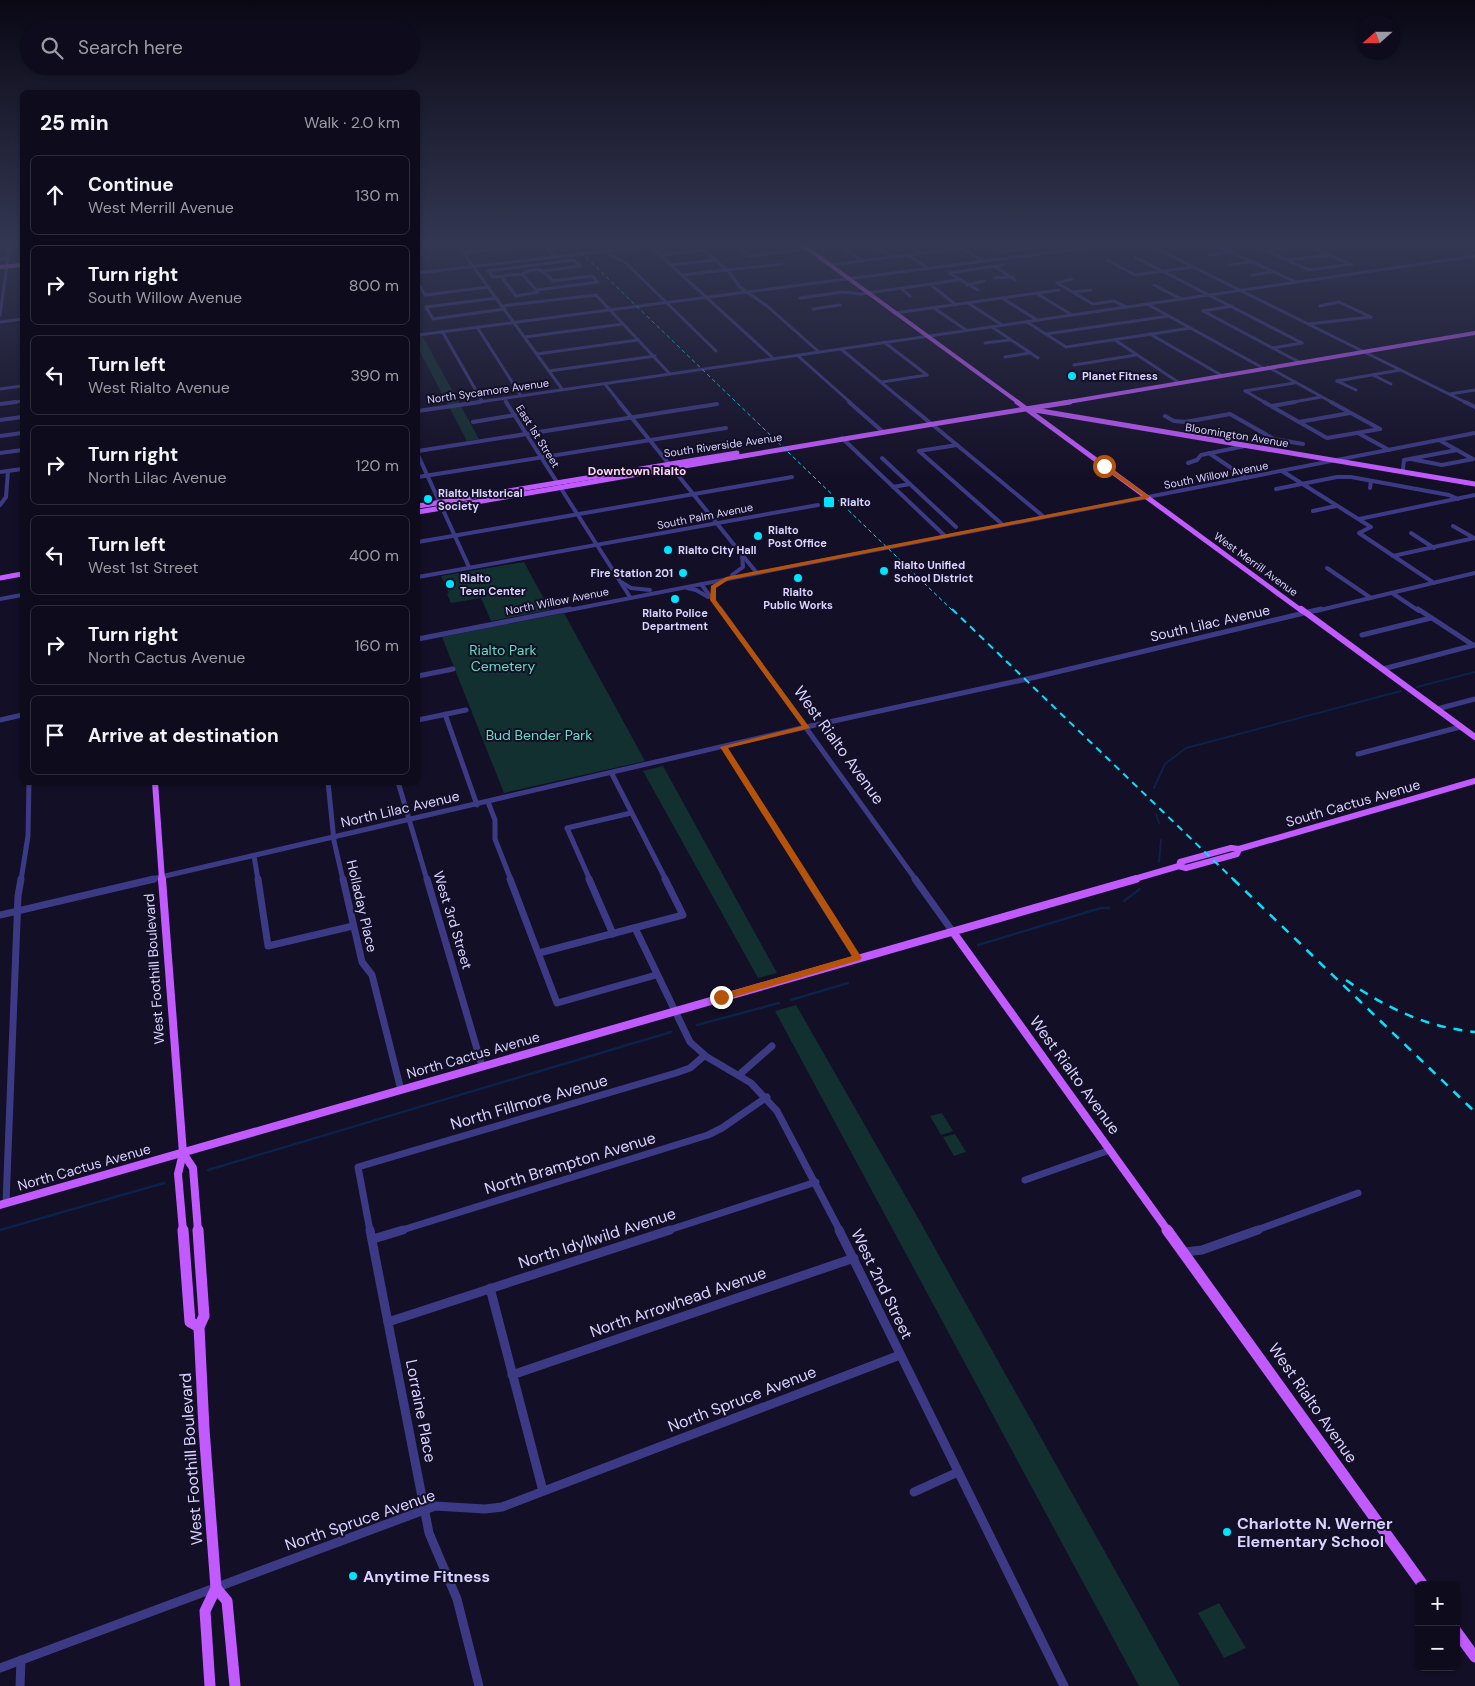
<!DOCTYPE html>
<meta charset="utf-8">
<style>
body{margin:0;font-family:"DM Sans",sans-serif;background:#171425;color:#f1f3f6}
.controls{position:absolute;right:15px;bottom:15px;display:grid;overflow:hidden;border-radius:8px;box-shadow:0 1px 4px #0004}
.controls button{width:45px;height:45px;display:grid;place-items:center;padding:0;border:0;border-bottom:1px solid #2e2b3b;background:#0e0b1c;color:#f1f3f6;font:25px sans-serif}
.compass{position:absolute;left:1355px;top:15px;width:45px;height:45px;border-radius:50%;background:#0e0b1c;box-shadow:0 1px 4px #0004;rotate:249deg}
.stop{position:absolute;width:15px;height:15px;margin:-11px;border:4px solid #b45309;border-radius:50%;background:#fff}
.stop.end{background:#b45309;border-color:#fff;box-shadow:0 1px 5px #0008}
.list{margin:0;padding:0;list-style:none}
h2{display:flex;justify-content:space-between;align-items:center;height:65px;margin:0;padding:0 20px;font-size:21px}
h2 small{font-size:16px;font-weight:400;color:#9b9ba3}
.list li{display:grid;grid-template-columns:32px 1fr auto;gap:15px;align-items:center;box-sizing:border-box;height:80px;margin:0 10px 10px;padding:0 10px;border:1px solid #2e2b3b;border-radius:8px}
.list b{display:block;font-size:19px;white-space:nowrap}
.list p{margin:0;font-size:16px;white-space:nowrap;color:#9b9ba3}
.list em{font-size:16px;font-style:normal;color:#9b9ba3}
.icon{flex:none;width:28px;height:28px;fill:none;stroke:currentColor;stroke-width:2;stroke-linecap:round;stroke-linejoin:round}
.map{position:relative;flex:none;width:1475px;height:1686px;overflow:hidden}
.search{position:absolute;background:#0e0b1c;box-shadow:0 1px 4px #0004;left:20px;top:20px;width:400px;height:55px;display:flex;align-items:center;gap:12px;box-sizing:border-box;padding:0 18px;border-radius:28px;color:#9b9ba3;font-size:19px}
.panel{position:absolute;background:#0e0b1c;box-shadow:0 1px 4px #0004;left:20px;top:90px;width:400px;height:695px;border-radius:8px}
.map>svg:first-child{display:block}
.green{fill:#12302f}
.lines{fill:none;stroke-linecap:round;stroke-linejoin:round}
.stream-far1{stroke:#0c2248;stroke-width:2}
.stream{stroke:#0c2248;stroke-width:2.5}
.minor-far4{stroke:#3d3a85;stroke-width:3}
.minor-far3{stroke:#3d3a85;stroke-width:4}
.minor-far2{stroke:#3d3a85;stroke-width:5}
.minor-far1{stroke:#3d3a85;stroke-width:7}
.minor{stroke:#3d3a85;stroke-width:9}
.major-far4{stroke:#c25bff;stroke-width:4}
.major-far3{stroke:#c25bff;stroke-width:5}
.major-far2{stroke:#c25bff;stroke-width:6}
.major-far1{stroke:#c25bff;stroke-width:8}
.major{stroke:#c25bff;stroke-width:11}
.rail-far2{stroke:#00e5ff;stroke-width:1;stroke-dasharray:4 3;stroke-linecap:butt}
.rail-far1{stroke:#00e5ff;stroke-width:2;stroke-dasharray:7 5.5;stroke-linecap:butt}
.rail{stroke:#00e5ff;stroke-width:2.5;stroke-dasharray:9 8;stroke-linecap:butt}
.route{fill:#b45309}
.poi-dot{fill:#00e5ff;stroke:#130f26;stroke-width:2}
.labels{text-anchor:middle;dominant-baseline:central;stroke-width:4;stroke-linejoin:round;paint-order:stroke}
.far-poi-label{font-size:11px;font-weight:bold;fill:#d9d4ff;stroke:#130f26;text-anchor:start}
.far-street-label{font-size:11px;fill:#d9d4ff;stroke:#130f26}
.far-neighbourhood-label{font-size:12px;font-weight:bold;fill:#ffd6f0;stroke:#130f26}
.street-label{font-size:14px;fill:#d9d4ff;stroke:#130f26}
.park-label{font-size:14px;fill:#5fe0c0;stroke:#130f26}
.near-street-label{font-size:16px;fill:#d9d4ff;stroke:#130f26}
.near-poi-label{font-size:16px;font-weight:bold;fill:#d9d4ff;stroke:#130f26;text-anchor:start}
</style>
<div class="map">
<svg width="1475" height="1686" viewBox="0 0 1475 1686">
<rect width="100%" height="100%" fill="#130f26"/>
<!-- green -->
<g class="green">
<path d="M418,328L479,439L467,441L418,348Z"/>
<path d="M524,562L550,610L491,621L481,598L451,603L447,594L449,593L441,576Z"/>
<path d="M564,613L645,761L504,793L442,637Z"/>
<path d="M663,766L777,973L758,978L643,771Z"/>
<path d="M796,1005L918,1218L1180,1686H1139L775,1011Z"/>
<path d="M942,1113L953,1131L941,1135L930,1116Z"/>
<path d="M955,1134L966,1152L954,1156L943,1137Z"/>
<path d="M1219,1603L1246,1648L1224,1658L1198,1613Z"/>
</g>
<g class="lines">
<!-- stream-far1 -->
<g class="stream-far1">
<path d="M1417,687L1475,672"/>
<path d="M1154,788L1165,764L1186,748L1401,691"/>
<path d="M1156,814L1159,823"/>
<path d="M1159,862L1161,840"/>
</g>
<!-- stream -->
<g class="stream">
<path d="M1124,901L1140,889"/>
<path d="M978,945L1101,908H1109"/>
<path d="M791,1000L848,983"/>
<path d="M697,1025L779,1003"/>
<path d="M208,1170L671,1032"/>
<path d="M0,1230L164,1183"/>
</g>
<!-- minor-far4 -->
<g class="minor-far4">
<path d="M456,243L562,389"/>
<path d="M543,243L555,257"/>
<path d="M598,243L612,256L626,263L716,351"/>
<path d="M732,243L749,256L807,249"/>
<path d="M837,243L863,261"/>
<path d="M869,243L892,257"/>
<path d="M951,243L984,261"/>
<path d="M985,243L1001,252L1040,247L1032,243"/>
<path d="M1145,243L1467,403"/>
<path d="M1211,243L1296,282"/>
<path d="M1249,243L1309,270L1352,264"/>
<path d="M1302,243L1350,264"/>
<path d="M989,245L1006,243"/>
<path d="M650,246L774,359"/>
<path d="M737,246L766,243"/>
<path d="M1190,246L1211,243"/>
<path d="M911,247L921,254"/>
<path d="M1267,251L1307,245"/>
<path d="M463,253L544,244"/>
<path d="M661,255L704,250L729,272L740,287L767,306L819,352"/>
<path d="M908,255L928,268"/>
<path d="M1209,255L1229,252"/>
<path d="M1135,257L1302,343"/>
<path d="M0,259L8,258"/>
<path d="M1107,260L1135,275L1193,267"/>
<path d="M1288,260L1328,255"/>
<path d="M672,265L715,260"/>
<path d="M830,265L963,248"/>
<path d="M1229,265L1249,262"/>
<path d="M994,266L1015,280"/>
<path d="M727,270L782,264"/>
<path d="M544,271L581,266"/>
<path d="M418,273L675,243"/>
<path d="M522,274L493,277L488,271L573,260L581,266"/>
<path d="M682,275L726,270"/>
<path d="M1252,275L1272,272"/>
<path d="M501,276L516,296L538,292L522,274C537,266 542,269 553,281L592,276L598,282L537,290"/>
<path d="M994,278L1012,277"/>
<path d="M418,283L425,295L489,287"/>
<path d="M1057,283L1093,304L1114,301L1126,307"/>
<path d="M1057,283L1072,279"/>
<path d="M930,284L956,305"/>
<path d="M967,285L984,281"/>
<path d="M1154,285L1181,299"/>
<path d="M901,288L910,296"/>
<path d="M978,290L949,273L1003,265"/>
<path d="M1073,292L1091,290"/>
<path d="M1036,293L1072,315"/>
<path d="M497,298L426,307L433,319L505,309"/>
<path d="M800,298L843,292L860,294L959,280"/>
<path d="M1002,298L1037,320"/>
<path d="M968,303L1002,325"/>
<path d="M1147,304L1263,368"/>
<path d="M502,306L596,295L670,374"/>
<path d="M1320,306L1339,302L1371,317"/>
<path d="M934,308L966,330"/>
<path d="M813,309L840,305"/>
<path d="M1203,311L1299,362"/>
<path d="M1203,311L1232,306"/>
<path d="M895,313L1059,290"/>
<path d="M0,315L10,243"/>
<path d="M0,322L22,319"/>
<path d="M1027,322L1066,347L1191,328"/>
<path d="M1308,324L1371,317"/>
<path d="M477,327L521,396"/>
<path d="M992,327L1038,358"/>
<path d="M442,331L482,401"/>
<path d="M1046,334L1169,316"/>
<path d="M1150,334L1221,375"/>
<path d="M418,335L1123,243"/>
<path d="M525,337L623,324"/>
<path d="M1115,340L1178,382"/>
<path d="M884,342L927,375"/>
<path d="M985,343L1010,340"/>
<path d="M1273,348L1302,343"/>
<path d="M841,349L906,403"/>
<path d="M537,354L638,340"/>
<path d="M797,355L851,403"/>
<path d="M1005,357L1030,353"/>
<path d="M1074,365L1136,355"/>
<path d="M1268,367L1333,403"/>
<path d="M549,371L655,356"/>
<path d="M1373,375L1391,384"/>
<path d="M1337,381L1400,370"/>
<path d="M1337,381L1356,390"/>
<path d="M882,382L927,375"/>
<path d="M605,384L620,403"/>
<path d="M0,389L22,386"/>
<path d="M1245,391L1266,403"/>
<path d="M1245,391L1294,383"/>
<path d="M1450,394L1475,390"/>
<path d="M504,398L507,403"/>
<path d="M7,403L22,401"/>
<path d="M472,403L1475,256"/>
<path d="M1288,403L1321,397"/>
</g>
<!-- minor-far3 -->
<g class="minor-far3">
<path d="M506,402L630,597"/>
<path d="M619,402L756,572"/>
<path d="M849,402L882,431"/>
<path d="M905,402L1044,517"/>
<path d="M1264,402L1327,438L1380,429"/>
<path d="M1331,402L1380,429"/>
<path d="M1465,402L1475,407"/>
<path d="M0,404L16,402"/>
<path d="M1272,406L1295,402"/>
<path d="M418,411L480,402"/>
<path d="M1165,416L1174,421L1185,422L1230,414L1274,439L1303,444"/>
<path d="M0,420L22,417"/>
<path d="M473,422L515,415"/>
<path d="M1299,422L1350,413"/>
<path d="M1358,433L1389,450"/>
<path d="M0,436L22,433"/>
<path d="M842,438L945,536"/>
<path d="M418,451L717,404"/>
<path d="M919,451L1003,525"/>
<path d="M919,451L957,445"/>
<path d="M0,453L22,450"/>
<path d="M1209,453L1246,478"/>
<path d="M418,455L469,567"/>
<path d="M882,458L956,527"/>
<path d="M1411,459L1442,465L1473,459L1439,440"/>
<path d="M1188,463L1197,460L1201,455L1245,446"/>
<path d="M1403,469L1404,460L1457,450"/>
<path d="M1282,471L1371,527L1359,533L1434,583"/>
<path d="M0,472L22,469"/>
<path d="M418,477L726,428"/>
<path d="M893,487L910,484"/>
<path d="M1370,488L1371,481"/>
<path d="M1276,489L1337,477H1351L1449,495L1458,499"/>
<path d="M0,505L6,497L8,471"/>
<path d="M1313,511L1336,506"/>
<path d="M1359,519L1475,495"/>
<path d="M1453,526L1474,538"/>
<path d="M1411,533L1434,548"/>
<path d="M418,542L792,477"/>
<path d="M1393,556L1475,538"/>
<path d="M1327,568L1371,598"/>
<path d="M732,575L743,567L742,555"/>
<path d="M418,577L818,505"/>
<path d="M621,582L631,588L650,590"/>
<path d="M701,584L721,611"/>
<path d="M687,588L696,590L708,597"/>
<path d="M1392,593L1419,611"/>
<path d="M0,599L22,595"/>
<path d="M713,600V587L722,581"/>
<path d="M564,611L1475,433"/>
<path d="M1316,611L1475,573"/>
</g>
<!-- minor-far2 -->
<g class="minor-far2">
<path d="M720,609L916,880"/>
<path d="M1418,609L1473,645"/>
<path d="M1362,635L1431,618"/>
<path d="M418,639L570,609"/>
<path d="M1383,669L1475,645"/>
<path d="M418,676L453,669"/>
<path d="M1437,709L1475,699"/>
<path d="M445,714L477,805"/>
<path d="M0,720L22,715"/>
<path d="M418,720L466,710"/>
<path d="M724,747L808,880"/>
<path d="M1358,754L1460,727"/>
<path d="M612,774L666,880"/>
<path d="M328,782L334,841L343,880"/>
<path d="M398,782L427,880"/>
<path d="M488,802L495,820V839L511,880"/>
<path d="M254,856L258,880"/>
<path d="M21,880L28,836L29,782"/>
<path d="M148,880L806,727L1036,677L1321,609"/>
<path d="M590,880L567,828L631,813"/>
</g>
<!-- minor-far1 -->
<g class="minor-far1">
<path d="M258,879L268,946L353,926"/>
<path d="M343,879L362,962L372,975L401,1090"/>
<path d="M427,879L482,1066"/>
<path d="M510,879L557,1003L656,975"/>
<path d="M589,879L613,934"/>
<path d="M807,879L857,958"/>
<path d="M915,879L953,932"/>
<path d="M0,915L154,879"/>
<path d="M635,928L690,1042L707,1057L751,1083L777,1111L840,1231"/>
<path d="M539,953L683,915L665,879"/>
<path d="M739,1075L772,1046"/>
<path d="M1025,1180L1110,1150"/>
<path d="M6,1203L18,896L21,879"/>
<path d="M370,1231L358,1167L676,1073L690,1068L704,1056"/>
<path d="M399,1231L708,1135L722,1128L767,1097"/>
<path d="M666,1231L816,1182"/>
<path d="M1254,1231L1358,1193"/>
</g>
<!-- minor -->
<g class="minor">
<path d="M370,1230L429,1533L457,1599L479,1686"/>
<path d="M839,1230L1064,1686"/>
<path d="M373,1239L403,1230"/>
<path d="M1185,1252L1202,1250L1258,1230"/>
<path d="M490,1288L543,1491"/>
<path d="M388,1322L670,1230"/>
<path d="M512,1375L854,1258"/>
<path d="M914,1492L958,1472"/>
<path d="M0,1668L435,1506L485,1509L502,1507L900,1355"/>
<path d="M20,1686L21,1660"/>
</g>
<!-- major-far4 -->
<g class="major-far4">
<path d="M800,243L1019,403"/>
<path d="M0,267L22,265"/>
<path d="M1062,403L1475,333"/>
</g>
<!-- major-far3 -->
<g class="major-far3">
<path d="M1017,402L1302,611"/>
<path d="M1029,409L1475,484"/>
<path d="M418,506L737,453"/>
<path d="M418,512C635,475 852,436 1070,402"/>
<path d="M0,578L22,574"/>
</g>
<!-- major-far2 -->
<g class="major-far2">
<path d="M1301,609L1475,737"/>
<path d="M155,782L162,880"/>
<path d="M1179,866L1186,868L1237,854L1239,849"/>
<path d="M1131,880L1179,866L1180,862L1231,848L1239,849L1475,781"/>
</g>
<!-- major-far1 -->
<g class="major-far1">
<path d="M162,879L183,1153L178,1174L183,1231"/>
<path d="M953,932L1168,1231"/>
<path d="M183,1153L193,1168L198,1231"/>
<path d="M0,1205L1136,879"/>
</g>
<!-- major -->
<g class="major">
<path d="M183,1230L190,1322L199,1327"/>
<path d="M198,1230L204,1316L199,1327L204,1429L216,1588L205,1611L210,1686"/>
<path d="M1167,1230L1423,1585"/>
<path d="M216,1588L227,1601L235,1686"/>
<path d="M1456,1631L1475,1657"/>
</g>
<!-- rail-far2 -->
<path class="rail-far2" d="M571,243L953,611"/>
<!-- rail-far1 -->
<path class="rail-far1" d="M952,609L1234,880"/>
<!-- rail -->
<g class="rail">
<path d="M1233,879L1475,1112"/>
<path d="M1346,980C1386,1008 1426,1027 1475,1032"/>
</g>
</g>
<!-- sky -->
<linearGradient id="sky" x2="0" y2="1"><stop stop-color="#0a0815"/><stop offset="0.51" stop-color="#333752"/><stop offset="1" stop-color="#333752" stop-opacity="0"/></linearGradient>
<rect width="1475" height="479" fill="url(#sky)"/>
<!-- route -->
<path class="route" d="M1102,465H1106L1149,496V498L728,580L716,588V600L810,728L728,748L862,958L860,960L721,1001L718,1000V995L852,956L720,747L802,726L710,600L711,586L726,577L1143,496L1102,467Z"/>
<!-- markers -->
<g class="poi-dot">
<circle cx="1072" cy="376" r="5"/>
<circle cx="428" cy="499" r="5"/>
<rect x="823" y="496" width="12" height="12" rx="2.5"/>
<circle cx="758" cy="536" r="5"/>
<circle cx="668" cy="550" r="5"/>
<circle cx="884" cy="571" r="5"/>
<circle cx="683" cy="573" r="5"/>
<circle cx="798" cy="578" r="5"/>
<circle cx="450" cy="584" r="5"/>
<circle cx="675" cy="599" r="5"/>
<circle cx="1227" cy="1532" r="5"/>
<circle cx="353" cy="1576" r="5"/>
</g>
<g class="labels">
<!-- far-poi labels -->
<g class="far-poi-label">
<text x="1082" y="376">Planet Fitness</text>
<text x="438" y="493">Rialto Historical<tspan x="438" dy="13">Society</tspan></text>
<text x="840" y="502">Rialto</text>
<text x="768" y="530">Rialto<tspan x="768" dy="13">Post Office</tspan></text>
<text x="678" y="550">Rialto City Hall</text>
<text x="894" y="565">Rialto Unified<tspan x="894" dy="13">School District</tspan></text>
<text x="673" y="573" text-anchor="end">Fire Station 201</text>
<text x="460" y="578">Rialto<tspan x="460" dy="13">Teen Center</tspan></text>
<text x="798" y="592" text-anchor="middle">Rialto<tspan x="798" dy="13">Public Works</tspan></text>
<text x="675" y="613" text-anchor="middle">Rialto Police<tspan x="675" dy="13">Department</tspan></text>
</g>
<!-- far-street labels -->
<g class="far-street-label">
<text transform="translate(488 391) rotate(-8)">North Sycamore Avenue</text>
<text transform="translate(1237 435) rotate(9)">Bloomington Avenue</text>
<text transform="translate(538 436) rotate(58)">East 1st Street</text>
<text transform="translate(723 445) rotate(-8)">South Riverside Avenue</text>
<text transform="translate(1216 475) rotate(-11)">South Willow Avenue</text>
<text transform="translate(705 516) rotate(-11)">South Palm Avenue</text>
<text transform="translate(1256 564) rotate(36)">West Merrill Avenue</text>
<text transform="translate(557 601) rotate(-11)">North Willow Avenue</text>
</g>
<!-- far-neighbourhood labels -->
<g class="far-neighbourhood-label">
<text x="637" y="471">Downtown Rialto</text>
</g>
<!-- street labels -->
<g class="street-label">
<text transform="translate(1210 623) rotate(-13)">South Lilac Avenue</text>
<text transform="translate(1353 803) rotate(-16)">South Cactus Avenue</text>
<text transform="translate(400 809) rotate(-13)">North Lilac Avenue</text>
<text transform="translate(362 906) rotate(77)">Holladay Place</text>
<text transform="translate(453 920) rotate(73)">West 3rd Street</text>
<text transform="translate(154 969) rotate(-94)">West Foothill Boulevard</text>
<text transform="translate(473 1055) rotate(-16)">North Cactus Avenue</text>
<text transform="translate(84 1167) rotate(-16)">North Cactus Avenue</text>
</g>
<!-- park labels -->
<g class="park-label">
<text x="503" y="650">Rialto Park<tspan x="503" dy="16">Cemetery</tspan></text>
<text x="539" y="735">Bud Bender Park</text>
</g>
<!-- near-street labels -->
<g class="near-street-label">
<text transform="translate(839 745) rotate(54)">West Rialto Avenue</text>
<text transform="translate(1075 1075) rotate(54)">West Rialto Avenue</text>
<text transform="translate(529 1102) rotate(-16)">North Fillmore Avenue</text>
<text transform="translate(570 1163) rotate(-17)">North Brampton Avenue</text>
<text transform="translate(597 1238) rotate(-18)">North Idyllwild Avenue</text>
<text transform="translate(882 1284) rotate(64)">West 2nd Street</text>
<text transform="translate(678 1302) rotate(-19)">North Arrowhead Avenue</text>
<text transform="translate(742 1399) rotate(-21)">North Spruce Avenue</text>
<text transform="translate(1313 1403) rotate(55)">West Rialto Avenue</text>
<text transform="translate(421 1411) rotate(79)">Lorraine Place</text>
<text transform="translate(191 1459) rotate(-94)">West Foothill Boulevard</text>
<text transform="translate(360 1520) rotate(-19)">North Spruce Avenue</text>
</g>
<!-- near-poi labels -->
<g class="near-poi-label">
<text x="1237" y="1523">Charlotte N. Werner<tspan x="1237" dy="18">Elementary School</tspan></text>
<text x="363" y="1576">Anytime Fitness</text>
</g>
</g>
</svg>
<div class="controls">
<button>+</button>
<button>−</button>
</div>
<svg class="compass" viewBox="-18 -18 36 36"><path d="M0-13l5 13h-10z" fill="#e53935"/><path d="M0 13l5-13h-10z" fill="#9b9ba3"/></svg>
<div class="stop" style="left:1104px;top:466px"></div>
<div class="stop end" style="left:721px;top:997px"></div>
<div class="search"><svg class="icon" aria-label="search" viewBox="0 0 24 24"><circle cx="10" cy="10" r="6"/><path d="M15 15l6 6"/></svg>Search here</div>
<section class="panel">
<h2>25 min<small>Walk · 2.0 km</small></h2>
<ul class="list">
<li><svg class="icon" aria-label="ahead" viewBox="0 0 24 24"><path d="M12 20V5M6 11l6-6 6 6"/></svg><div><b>Continue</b><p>West Merrill Avenue</p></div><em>130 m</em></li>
<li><svg class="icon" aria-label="right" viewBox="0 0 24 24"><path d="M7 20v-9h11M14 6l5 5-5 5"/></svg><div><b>Turn right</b><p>South Willow Avenue</p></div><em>800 m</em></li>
<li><svg class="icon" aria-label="left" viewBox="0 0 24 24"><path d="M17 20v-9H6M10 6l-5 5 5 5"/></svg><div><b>Turn left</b><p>West Rialto Avenue</p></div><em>390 m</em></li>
<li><svg class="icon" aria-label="right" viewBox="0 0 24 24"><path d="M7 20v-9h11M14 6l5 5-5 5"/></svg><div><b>Turn right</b><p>North Lilac Avenue</p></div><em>120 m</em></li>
<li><svg class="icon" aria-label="left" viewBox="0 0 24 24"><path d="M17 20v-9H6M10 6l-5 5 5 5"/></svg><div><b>Turn left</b><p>West 1st Street</p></div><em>400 m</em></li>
<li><svg class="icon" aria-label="right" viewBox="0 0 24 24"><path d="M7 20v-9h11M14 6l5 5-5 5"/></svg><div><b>Turn right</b><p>North Cactus Avenue</p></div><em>160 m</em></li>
<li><svg class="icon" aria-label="arrive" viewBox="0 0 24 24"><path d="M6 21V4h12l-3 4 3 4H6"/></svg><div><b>Arrive at destination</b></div></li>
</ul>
</section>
</div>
